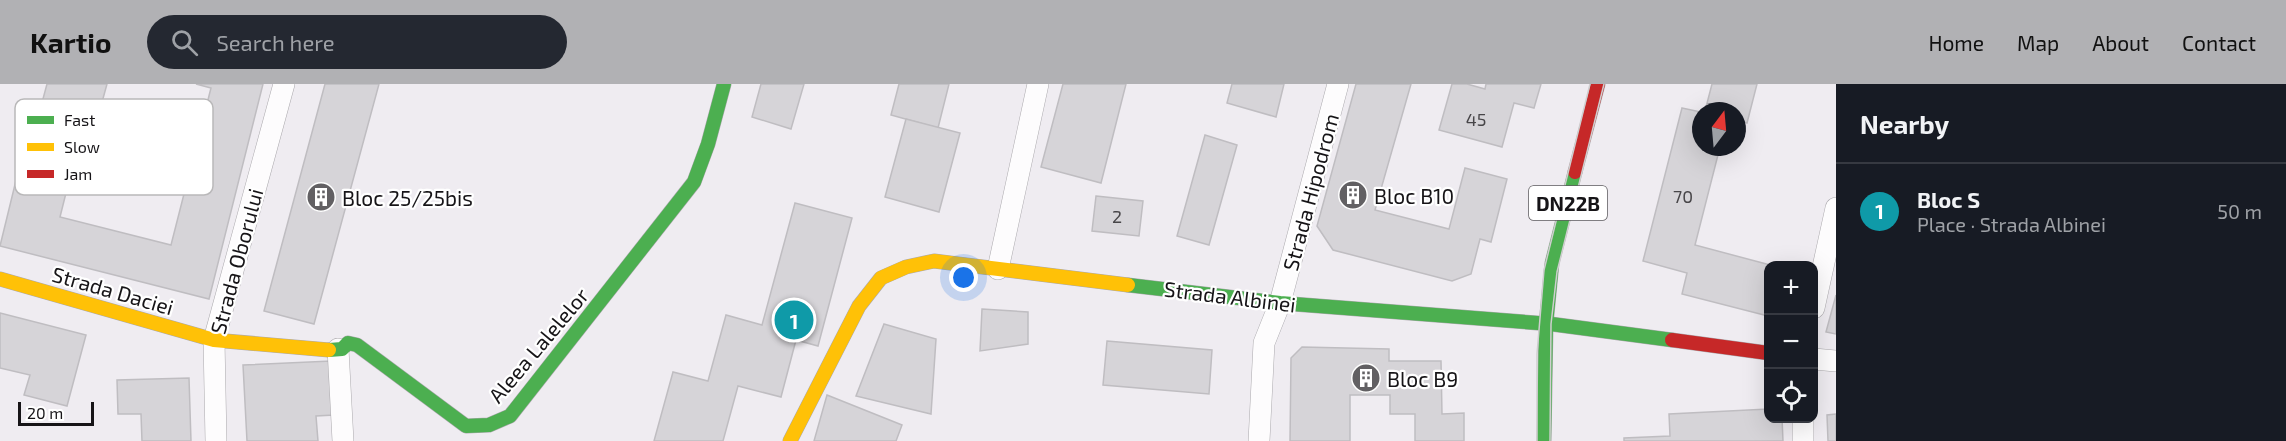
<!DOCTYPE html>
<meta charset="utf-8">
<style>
body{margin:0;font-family:"Exo 2",sans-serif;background:#242831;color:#f1f3f6}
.controls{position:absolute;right:18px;bottom:18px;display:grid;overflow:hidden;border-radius:12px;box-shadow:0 6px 24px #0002}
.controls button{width:54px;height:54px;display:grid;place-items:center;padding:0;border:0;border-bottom:2px solid #363941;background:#171b24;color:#f1f3f6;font:30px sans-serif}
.compass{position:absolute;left:1692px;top:18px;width:54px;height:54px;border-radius:50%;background:#171b24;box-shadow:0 6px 24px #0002;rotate:16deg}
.scale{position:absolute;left:18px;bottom:15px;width:76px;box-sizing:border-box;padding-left:6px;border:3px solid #161417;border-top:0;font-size:16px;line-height:21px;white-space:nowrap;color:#161417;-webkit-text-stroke:4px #fff;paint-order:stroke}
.you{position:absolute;left:964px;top:194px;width:21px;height:21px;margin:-15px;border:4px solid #fff;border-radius:50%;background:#1a73e8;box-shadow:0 0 0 9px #1a73e833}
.badge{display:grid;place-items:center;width:39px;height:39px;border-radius:50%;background:#b1b1b4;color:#fff;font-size:20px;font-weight:700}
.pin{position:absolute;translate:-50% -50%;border:3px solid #fff;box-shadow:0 2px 6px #0006}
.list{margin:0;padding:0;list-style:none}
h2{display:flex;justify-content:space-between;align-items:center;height:78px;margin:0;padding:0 24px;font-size:26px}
h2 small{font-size:20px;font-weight:400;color:#9ea1a6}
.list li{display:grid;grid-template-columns:39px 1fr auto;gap:18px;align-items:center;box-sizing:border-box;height:96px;padding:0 24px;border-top:2px solid #363941}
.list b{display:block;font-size:22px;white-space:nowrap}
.list p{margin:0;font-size:20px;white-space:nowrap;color:#9ea1a6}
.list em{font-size:20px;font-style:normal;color:#9ea1a6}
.icon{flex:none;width:33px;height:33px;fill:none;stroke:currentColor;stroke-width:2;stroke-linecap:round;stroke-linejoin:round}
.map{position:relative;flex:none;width:1836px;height:357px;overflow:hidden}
header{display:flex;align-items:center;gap:36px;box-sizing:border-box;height:84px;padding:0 30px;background:#b1b1b4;color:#111}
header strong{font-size:28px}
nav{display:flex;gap:33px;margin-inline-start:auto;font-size:21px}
.search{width:420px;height:54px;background:#242831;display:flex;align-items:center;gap:15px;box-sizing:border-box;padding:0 21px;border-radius:33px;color:#9ea1a6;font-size:22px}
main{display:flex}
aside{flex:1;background:#171b24}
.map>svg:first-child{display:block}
.building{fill:#d6d4d8;stroke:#bfbdc1;stroke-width:1.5}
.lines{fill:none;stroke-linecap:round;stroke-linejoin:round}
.street-casing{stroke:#aba9ad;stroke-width:22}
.fast-casing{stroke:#aba9ad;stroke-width:15}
.slow-casing{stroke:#aba9ad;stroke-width:15}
.jam-casing{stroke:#aba9ad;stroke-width:15}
.street{stroke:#fdfcfd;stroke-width:21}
.fast{stroke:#4caf50;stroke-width:14}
.slow{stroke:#ffc107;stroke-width:14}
.jam{stroke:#c62828;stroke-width:14}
.tram{stroke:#cfcecf;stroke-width:1.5}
.labels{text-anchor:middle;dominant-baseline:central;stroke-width:4.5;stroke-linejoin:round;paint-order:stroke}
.number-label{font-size:18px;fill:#484649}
.shield{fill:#fff;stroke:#5c5a5d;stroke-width:1.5}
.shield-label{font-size:20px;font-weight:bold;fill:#161417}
.street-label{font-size:21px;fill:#161417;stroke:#fff}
.poi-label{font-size:21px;fill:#161417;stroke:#fff;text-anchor:start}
.key{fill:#fff;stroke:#b9b8b9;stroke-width:1.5}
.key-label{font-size:16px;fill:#161417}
</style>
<header>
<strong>Kartio</strong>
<div class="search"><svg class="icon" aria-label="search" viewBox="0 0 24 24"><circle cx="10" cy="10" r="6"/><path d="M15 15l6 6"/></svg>Search here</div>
<nav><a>Home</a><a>Map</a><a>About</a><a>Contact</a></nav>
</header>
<main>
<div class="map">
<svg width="1836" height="357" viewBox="0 0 1836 357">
<rect width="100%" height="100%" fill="#efecf1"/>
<!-- building -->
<g class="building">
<path d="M47,0H107L96,40L40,26Z"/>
<path d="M196,0H263L209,215L0,162L20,80L70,93L60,133L171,161L211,4Z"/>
<path d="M325,0H379L314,240L264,227Z"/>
<path d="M761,0H804L791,45L752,33Z"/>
<path d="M899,0H949L938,44L891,31Z"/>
<path d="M1063,0H1126L1101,99L1041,83Z"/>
<path d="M1232,0H1284L1276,33L1227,19Z"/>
<path d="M1356,0H1411L1375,126L1449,145L1465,84L1507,95L1491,158L1480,155L1471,190L1452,197L1333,166L1317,142Z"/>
<path d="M1452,0H1467L1485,5L1486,0H1541L1534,24L1514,19L1502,63L1439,46Z"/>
<path d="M1712,0H1757L1747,39L1737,36V27H1705Z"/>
<path d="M1682,24L1701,28V63H1720L1695,161L1774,182H1768V232L1682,210L1687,189L1643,177Z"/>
<path d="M906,35L960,49L939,128L885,113Z"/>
<path d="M1205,51L1237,61L1209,161L1177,152Z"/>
<path d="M1096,112L1143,117L1139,152L1092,147Z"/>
<path d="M795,119L852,134L818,262L796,256L781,313L738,302L723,357H654L673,288L708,297L726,231L762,241Z"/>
<path d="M1836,211V250L1826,248Z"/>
<path d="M982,225L1028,228V260L980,267Z"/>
<path d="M0,229L86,251L67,322L24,311L30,291L0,284Z"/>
<path d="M884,240L936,255L931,330L856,312Z"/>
<path d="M1107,257L1212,266L1209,310L1103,301Z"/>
<path d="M1302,263L1389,265V277H1441L1442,330L1464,329V357H1415V330H1390V311H1350V357H1290L1291,274Z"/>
<path d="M331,277L334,331L316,332L318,357H247L243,281Z"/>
<path d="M189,294L191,357H142L141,330H118L117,296Z"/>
<path d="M827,311L902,341L896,357H814Z"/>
<path d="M1768,325V334H1782L1783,357H1624V354L1670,352L1669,330Z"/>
<path d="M1836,330V357H1828L1827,331Z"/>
</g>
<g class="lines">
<!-- street casing -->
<g class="street-casing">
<g id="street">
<path d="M998,185L1038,0"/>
<path d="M1814,224L1836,124"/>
<path d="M338,265L343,357"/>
<path d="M1814,275L1836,277"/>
<path d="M1803,334V357"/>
<path d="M216,357L214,256L284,0"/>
<path d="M1259,357L1264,259L1280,219L1338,0"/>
</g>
</g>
<!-- fast casing -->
<g class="fast-casing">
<g id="fast">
<path d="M1128,201L1280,219L1551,240L1672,256"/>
<path d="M329,266L342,265L348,259L357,261L466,342L489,341L510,332L694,98L708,60L724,0"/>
<path d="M1544,357L1546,240L1552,179L1575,88"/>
</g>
</g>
<!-- slow casing -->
<g class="slow-casing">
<g id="slow">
<path d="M0,195L214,256L329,266"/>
<path d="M790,357L859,222L881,194L906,183L934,177L1128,201"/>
</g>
</g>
<!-- jam casing -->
<g class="jam-casing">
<g id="jam">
<path d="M1575,88L1598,0"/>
<path d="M1672,256L1768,269"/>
</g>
</g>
<!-- street -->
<use href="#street" class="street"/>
<!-- fast -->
<use href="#fast" class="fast"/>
<!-- slow -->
<use href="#slow" class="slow"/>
<!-- jam -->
<use href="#jam" class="jam"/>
<!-- tram -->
<g class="tram">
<path d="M1537,357V270L1544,186L1590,0"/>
<path d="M1550,357L1551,240L1557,188L1604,0"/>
</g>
</g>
<!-- icons -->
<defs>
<g id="building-disc" transform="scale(1.5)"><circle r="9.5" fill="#626063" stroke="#fff"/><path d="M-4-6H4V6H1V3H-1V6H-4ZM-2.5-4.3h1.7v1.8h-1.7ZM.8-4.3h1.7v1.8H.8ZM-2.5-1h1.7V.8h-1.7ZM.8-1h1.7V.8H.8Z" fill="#fff"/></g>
</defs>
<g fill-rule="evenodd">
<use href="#building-disc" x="1353" y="111"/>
<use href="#building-disc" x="321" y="113"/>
<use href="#building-disc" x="1366" y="294"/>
</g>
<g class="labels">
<!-- number labels -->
<g class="number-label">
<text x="1476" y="35">45</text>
<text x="1683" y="112">70</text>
<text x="1117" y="132">2</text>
</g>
<!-- shield labels -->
<rect class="shield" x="1529" y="102" width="78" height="34" rx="4.5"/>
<g class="shield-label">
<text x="1568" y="119">DN22B</text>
</g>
<!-- street labels -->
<g class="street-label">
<text transform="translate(1310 108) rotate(-75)">Strada Hipodrom</text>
<text transform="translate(236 177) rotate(-75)">Strada Oborului</text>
<text transform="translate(113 206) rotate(16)">Strada Daciei</text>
<text transform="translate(1230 212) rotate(7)">Strada Albinei</text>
<text transform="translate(538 261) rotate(-50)">Aleea Lalelelor</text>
</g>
<!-- poi labels -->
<g class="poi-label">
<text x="1374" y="111">Bloc B10</text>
<text x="342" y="113">Bloc 25/25bis</text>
<text x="1387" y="294">Bloc B9</text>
</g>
</g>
<!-- legend -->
<rect x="15" y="15" width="198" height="96" rx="9" class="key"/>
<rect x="27" y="32" width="27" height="8" fill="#4caf50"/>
<rect x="27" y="59" width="27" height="8" fill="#ffc107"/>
<rect x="27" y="86" width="27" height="8" fill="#c62828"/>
<g class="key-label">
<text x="64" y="42">Fast</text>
<text x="64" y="69">Slow</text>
<text x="64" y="96">Jam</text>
</g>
</svg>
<div class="controls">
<button>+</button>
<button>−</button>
<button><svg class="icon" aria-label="locate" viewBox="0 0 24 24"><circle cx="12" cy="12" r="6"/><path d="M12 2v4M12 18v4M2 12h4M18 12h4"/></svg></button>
</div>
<svg class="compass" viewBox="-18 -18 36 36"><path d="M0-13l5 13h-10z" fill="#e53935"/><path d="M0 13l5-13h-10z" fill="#9ea1a6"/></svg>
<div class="scale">20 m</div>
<div class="you"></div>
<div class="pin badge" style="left:794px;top:236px;background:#0f9aa8">1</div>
</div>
<aside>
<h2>Nearby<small></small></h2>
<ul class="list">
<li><span class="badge" style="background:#0f9aa8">1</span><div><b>Bloc S</b><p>Place · Strada Albinei</p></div><em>50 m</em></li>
</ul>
</aside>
</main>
